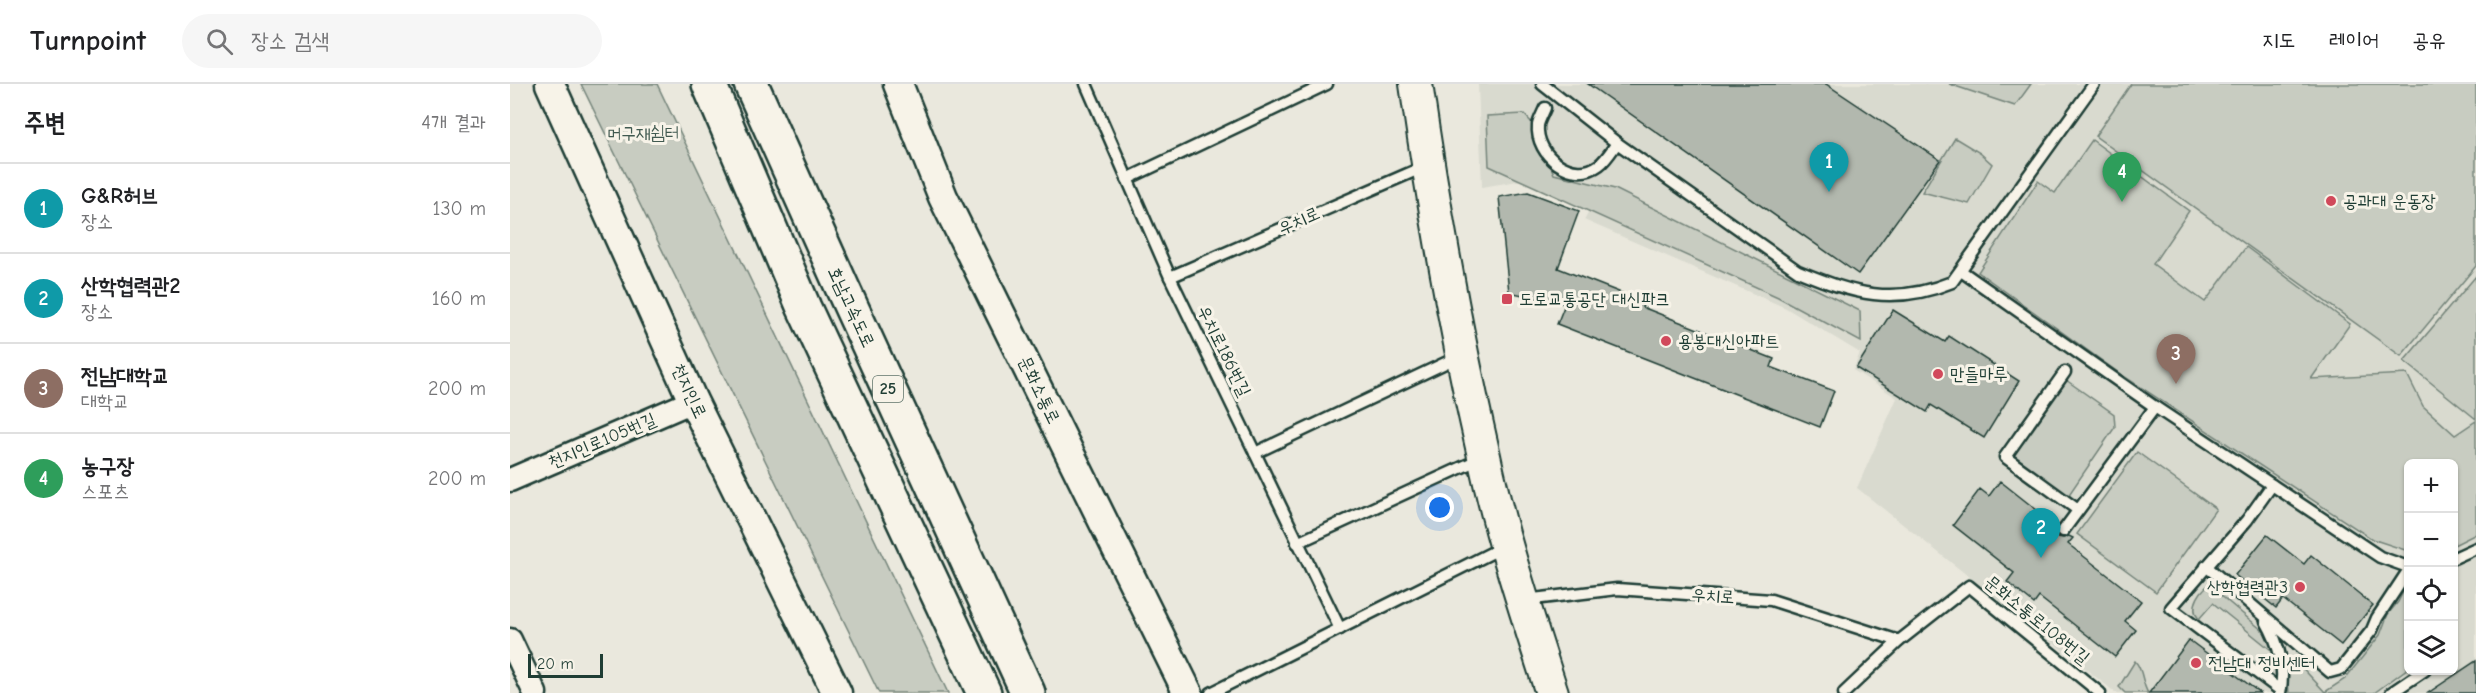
<!DOCTYPE html>
<html lang="ko">
<meta charset="utf-8">
<style>
body{margin:0;font-family:"Comic Neue","Poor Story",sans-serif;background:#f6f6f6;color:#202124}
.controls{position:absolute;right:18px;bottom:18px;display:grid;overflow:hidden;border-radius:9px;box-shadow:0 2px 4px #0004}
.controls button{width:54px;height:54px;display:grid;place-items:center;padding:0;border:0;border-bottom:2px solid #e0e0e0;background:#fff;color:#202124;font:30px sans-serif}
.scale{position:absolute;left:18px;bottom:15px;width:75px;box-sizing:border-box;padding-left:6px;border:3px solid #1f3d34;border-top:0;font-size:16px;line-height:21px;white-space:nowrap;color:#1f3d34;-webkit-text-stroke:4px #f7f3e8;paint-order:stroke}
.you{position:absolute;left:930px;top:424px;width:21px;height:21px;margin:-15px;border:4px solid #fff;border-radius:50%;background:#1a73e8;box-shadow:0 0 0 9px #1a73e833}
.badge{display:grid;place-items:center;width:39px;height:39px;border-radius:50%;background:#d93025;color:#fff;font-size:20px;font-weight:700}
.pin{position:absolute;translate:-50% -50px;filter:drop-shadow(0 2px 3px #0008)}
.pin::after{content:'';position:absolute;top:32px;width:21px;height:18px;background:inherit;clip-path:polygon(0 0,100% 0,50% 100%)}
.list{margin:0;padding:0;list-style:none}
h2{display:flex;justify-content:space-between;align-items:center;height:78px;margin:0;padding:0 24px;font-size:26px}
h2 small{font-size:20px;font-weight:400;color:#757577}
.list li{display:grid;grid-template-columns:39px 1fr auto;gap:18px;align-items:center;box-sizing:border-box;height:90px;padding:0 24px;border-top:2px solid #e0e0e0}
.list b{display:block;font-size:22px;white-space:nowrap}
.list p{margin:0;font-size:20px;white-space:nowrap;color:#757577}
.list em{font-size:20px;font-style:normal;color:#757577}
.icon{flex:none;width:33px;height:33px;fill:none;stroke:currentColor;stroke-width:2;stroke-linecap:round;stroke-linejoin:round}
.map{position:relative;flex:none;width:1966px;height:609px;overflow:hidden}
header{display:flex;align-items:center;gap:36px;box-sizing:border-box;height:84px;padding:0 30px;background:#fff;border-bottom:2px solid #e0e0e0}
header strong{font-size:28px}
nav{display:flex;gap:33px;margin-inline-start:auto;font-size:21px}
.search{width:420px;height:54px;background:#f6f6f6;display:flex;align-items:center;gap:15px;box-sizing:border-box;padding:0 21px;border-radius:33px;color:#757577;font-size:22px}
main{display:flex}
aside{flex:1;background:#fff}
.map>svg:first-child{display:block}
.built{fill:#d9dacf;fill-rule:evenodd}
.green{fill:#c8ccc1;stroke:#74847a;stroke-width:1.5}
.building{fill:#b2b8ae;stroke:#1f3d34;stroke-width:1.5}
.lines{fill:none;stroke-linecap:round;stroke-linejoin:round}
.service-casing{stroke:#1f3d34;stroke-width:15}
.minor-casing{stroke:#1f3d34;stroke-width:27}
.tertiary-casing{stroke:#1f3d34;stroke-width:33}
.secondary-casing{stroke:#1f3d34;stroke-width:36}
.motorway-casing{stroke:#1f3d34;stroke-width:38}
.service{stroke:#f7f3e8;stroke-width:10}
.minor{stroke:#f7f3e8;stroke-width:22}
.tertiary{stroke:#f7f3e8;stroke-width:28}
.secondary{stroke:#f7f3e8;stroke-width:32}
.motorway{stroke:#f7f3e8;stroke-width:33}
.poi-dot{fill:#d1495b;stroke:#f7f3e8;stroke-width:2}
.labels{text-anchor:middle;dominant-baseline:central;stroke-width:6;stroke-linejoin:round;paint-order:stroke}
.shield{fill:#f7f3e8;stroke:#60746a;stroke-width:1.5}
.shield-label{font-size:16px;font-weight:bold;fill:#1f3d34}
.park-label{font-size:18px;fill:#415a50;stroke:#f7f3e8}
.poi-label{font-size:18px;fill:#1f3d34;stroke:#f7f3e8;text-anchor:start}
.street-label{font-size:18px;fill:#1f3d34;stroke:#f7f3e8}
</style>
<header>
<strong>Turnpoint</strong>
<div class="search"><svg class="icon" aria-label="search" viewBox="0 0 24 24"><circle cx="10" cy="10" r="6"/><path d="M15 15l6 6"/></svg>장소 검색</div>
<nav><a>지도</a><a>레이어</a><a>공유</a></nav>
</header>
<main>
<aside>
<h2>주변<small>4개 결과</small></h2>
<ul class="list">
<li><span class="badge" style="background:#0f9aa8">1</span><div><b>G&amp;R허브</b><p>장소</p></div><em>130 m</em></li>
<li><span class="badge" style="background:#0f9aa8">2</span><div><b>산학협력관2</b><p>장소</p></div><em>160 m</em></li>
<li><span class="badge" style="background:#8d6e63">3</span><div><b>전남대학교</b><p>대학교</p></div><em>200 m</em></li>
<li><span class="badge" style="background:#2e9e5b">4</span><div><b>농구장</b><p>스포츠</p></div><em>200 m</em></li>
</ul>
</aside>
<div class="map">
<svg width="1966" height="609" viewBox="0 0 1966 609">
<rect width="100%" height="100%" fill="#eae8dd"/>
<filter id="ink" filterUnits="userSpaceOnUse"><feTurbulence type="fractalNoise" baseFrequency=".0167" numOctaves="2"/><feDisplacementMap in="SourceGraphic" scale="12" xChannelSelector="R" yChannelSelector="G"/><feConvolveMatrix kernelMatrix="1 2 1 2 8 2 1 2 1" color-interpolation-filters="sRGB"/></filter>
<g filter="url(#ink)">
<!-- built -->
<path class="built" d="M968,0H1966V609H1606L1347,404L1387,314L1343,286L1350,269L1276,224L1074,136L1081,122L1014,96L972,103ZM1898,380H1944V586H1898Z"/>
<!-- green -->
<g class="green">
<path d="M71,0H147L438,609H369Z"/>
<path d="M1439,0H1521L1505,22Z"/>
<path d="M1621,0H1966V182L1891,272L1585,52Z"/>
<path d="M1014,30L1022,39L1044,90L1105,105L1350,227L1351,258L1268,213L979,82L977,32Z"/>
<path d="M1445,54L1470,69L1482,80L1459,120L1412,108Z"/>
<path d="M1582,56L1679,127L1643,180L1695,218L1736,163L1840,240L1801,295L1897,290L1913,322L1945,351L1966,337V450L1944,461V380H1898V467L1862,455L1612,291L1468,188L1528,97L1545,109Z"/>
<path d="M1966,192V335L1894,277Z"/>
<path d="M1556,296L1604,330L1605,343L1558,412L1502,374Z"/>
<path d="M1627,368L1706,425L1646,508L1567,450Z"/>
<path d="M1705,498L1711,502L1708,509L1759,552L1763,562L1760,565L1703,519L1689,535C1678,523 1691,503 1705,498Z"/>
<path d="M1898,498V584L1864,609H1779L1777,586L1785,576L1815,608L1835,595L1870,551L1878,530L1888,518Z"/>
<path d="M1625,577C1634,587 1631,598 1638,609H1615L1609,603Z"/>
</g>
<!-- building -->
<g class="building">
<path d="M1078,0H1316L1430,76L1348,190Z"/>
<path d="M1018,108L1069,127L1048,184L1134,218L1132,223L1264,275L1261,283L1324,307L1310,343L1047,240L1055,220L999,208L989,113Z"/>
<path d="M1383,226L1435,258L1439,252L1509,297L1474,354L1421,321L1417,328L1346,284Z"/>
<path d="M1490,397L1547,442L1546,447L1548,453L1553,454L1559,452L1563,454L1558,460L1631,517L1615,537L1626,546L1605,573L1529,513L1524,520L1497,498L1504,489L1443,441L1470,405L1479,412Z"/>
<path d="M1757,451L1794,480L1801,471L1863,521L1831,561L1773,515L1766,524L1725,491Z"/>
<path d="M1679,556L1750,609H1639Z"/>
<path d="M1966,577V609H1918Z"/>
</g>
<g class="lines">
<!-- service casing -->
<g class="service-casing">
<g id="service">
<path d="M576,0L660,193L830,545"/>
<path d="M1032,0L1107,59L1288,187C1344,210 1383,222 1442,198L1584,0"/>
<path d="M1035,24C1033,29 1029,36 1028,41C1025,72 1063,100 1089,81C1096,76 1102,66 1107,59"/>
<path d="M617,95L817,0"/>
<path d="M1451,187L1645,323L1870,473L1898,483"/>
<path d="M660,193L916,82"/>
<path d="M1555,288L1495,373L1568,426"/>
<path d="M745,369L950,272"/>
<path d="M1762,401L1737,436L1661,524L1770,606"/>
<path d="M1553,447L1645,323"/>
<path d="M787,459L972,374"/>
<path d="M1944,474L1966,464"/>
<path d="M1696,482L1820,588L1831,585L1862,546L1867,534L1898,487"/>
<path d="M1015,516L1107,505L1261,516L1389,557"/>
<path d="M1756,537C1769,560 1776,583 1770,609"/>
<path d="M701,609L993,463"/>
<path d="M1334,609L1389,557L1459,502L1590,609"/>
<path d="M1881,609L1915,586"/>
</g>
</g>
<!-- minor casing -->
<g class="minor-casing">
<g id="minor">
<path d="M0,396L183,317"/>
<path d="M0,556L25,609"/>
</g>
</g>
<!-- tertiary casing -->
<g class="tertiary-casing">
<g id="tertiary">
<path d="M40,0L183,317L327,609"/>
<path d="M388,0L433,113L678,609"/>
</g>
</g>
<!-- secondary casing -->
<g class="secondary-casing">
<path id="secondary" d="M906,0C924,125 946,250 974,372C991,453 1017,531 1042,609"/>
</g>
<!-- motorway casing -->
<g class="motorway-casing">
<g id="motorway">
<path d="M199,0L294,224L474,609"/>
<path d="M241,0L332,203L518,609"/>
</g>
</g>
<!-- service -->
<use href="#service" class="service"/>
<!-- minor -->
<use href="#minor" class="minor"/>
<!-- tertiary -->
<use href="#tertiary" class="tertiary"/>
<!-- secondary -->
<use href="#secondary" class="secondary"/>
<!-- motorway -->
<use href="#motorway" class="motorway"/>
</g>
</g>
<!-- markers -->
<g class="poi-dot">
<circle cx="1821" cy="117" r="6"/>
<rect x="991" y="209" width="12" height="12" rx="3"/>
<circle cx="1156" cy="257" r="6"/>
<circle cx="1428" cy="290" r="6"/>
<circle cx="1790" cy="503" r="6"/>
<circle cx="1686" cy="579" r="6"/>
</g>
<g class="labels">
<!-- shield labels -->
<rect class="shield" x="363" y="292" width="30" height="26" rx="4.5"/>
<g class="shield-label">
<text x="378" y="305">25</text>
</g>
<!-- park labels -->
<g class="park-label">
<text x="133" y="49">머구재쉼터</text>
</g>
<!-- poi labels -->
<g class="poi-label">
<text x="1833" y="117">공과대 운동장</text>
<text x="1009" y="215">도로교통공단 대신파크</text>
<text x="1168" y="257">용봉대신아파트</text>
<text x="1440" y="290">만들마루</text>
<text x="1778" y="503" text-anchor="end">산학협력관3</text>
<text x="1698" y="579">전남대 정비센터</text>
</g>
<!-- street labels -->
<g class="street-label">
<text transform="translate(789 137) rotate(-24)">우치로</text>
<text transform="translate(341 223) rotate(65)">호남고속도로</text>
<text transform="translate(714 267) rotate(64)">우치로186번길</text>
<text transform="translate(529 306) rotate(64)">문화소통로</text>
<text transform="translate(179 307) rotate(65)">천지인로</text>
<text transform="translate(92 357) rotate(-23)">천지인로105번길</text>
<text transform="translate(1203 512) rotate(4)">우치로</text>
<text transform="translate(1527 536) rotate(39)">문화소통로108번길</text>
</g>
</g>
</svg>
<div class="controls">
<button>+</button>
<button>−</button>
<button><svg class="icon" aria-label="locate" viewBox="0 0 24 24"><circle cx="12" cy="12" r="6"/><path d="M12 2v4M12 18v4M2 12h4M18 12h4"/></svg></button>
<button><svg class="icon" aria-label="layers" viewBox="0 0 24 24"><path d="M12 4l9 5-9 5-9-5zM3 14l9 5 9-5"/></svg></button>
</div>
<div class="scale">20 m</div>
<div class="you"></div>
<div class="pin badge" style="left:1319px;top:108px;background:#0f9aa8">1</div>
<div class="pin badge" style="left:1531px;top:474px;background:#0f9aa8">2</div>
<div class="pin badge" style="left:1666px;top:300px;background:#8d6e63">3</div>
<div class="pin badge" style="left:1612px;top:118px;background:#2e9e5b">4</div>
</div>
</main>
